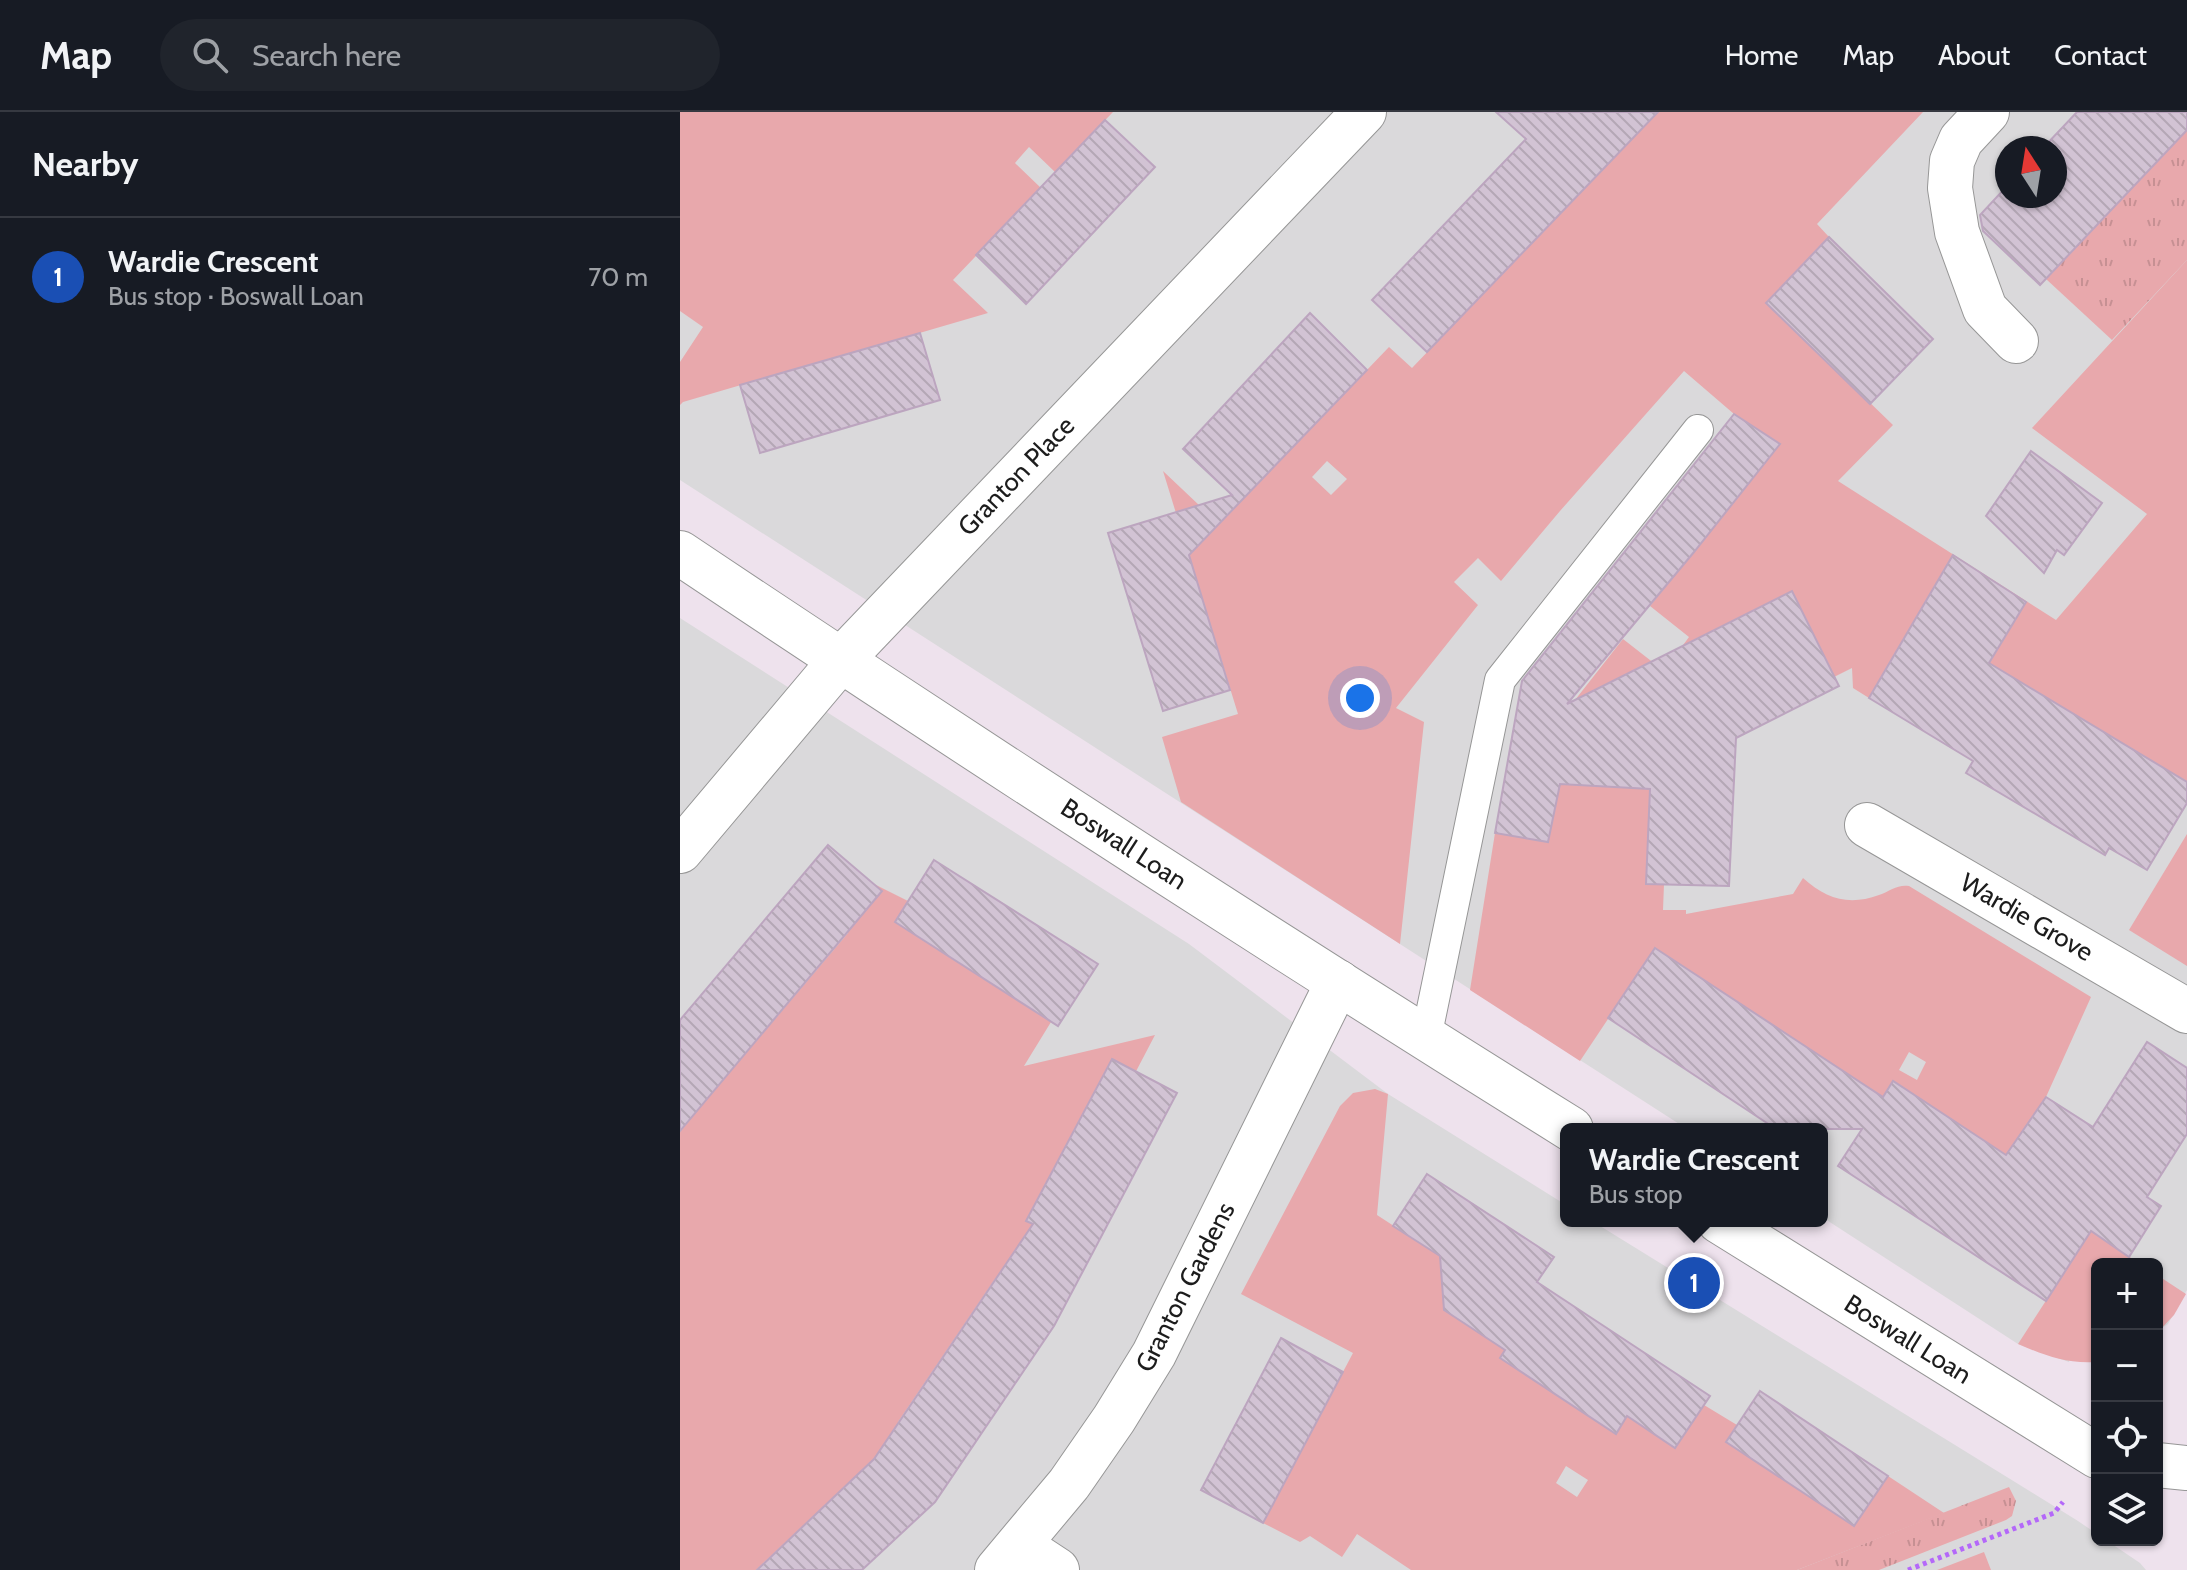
<!DOCTYPE html>
<meta charset="utf-8">
<style>
body{margin:0;font-family:Cabin,sans-serif;background:#20242c;color:#f1f3f6}
.controls{position:absolute;right:24px;bottom:24px;display:grid;overflow:hidden;border-radius:12px;box-shadow:0 2px 6px #0004}
.controls button{width:72px;height:72px;display:grid;place-items:center;padding:0;border:0;border-bottom:2px solid #363941;background:#171b24;color:#f1f3f6;font:40px sans-serif}
.compass{position:absolute;left:1315px;top:24px;width:72px;height:72px;border-radius:50%;background:#171b24;box-shadow:0 2px 6px #0004;rotate:348deg}
.you{position:absolute;left:680px;top:586px;width:28px;height:28px;margin:-20px;border:6px solid #fff;border-radius:50%;background:#1a73e8;box-shadow:0 0 0 12px #1a73e833}
.badge{display:grid;place-items:center;width:52px;height:52px;border-radius:50%;background:#ab86e1;color:#fff;font-size:26px;font-weight:700}
.pin{position:absolute;translate:-50% -50%;border:4px solid #fff;box-shadow:0 2px 8px #0006}
.popup{position:absolute;left:880px;top:1011px;width:268px;height:104px;box-sizing:border-box;display:grid;place-content:center;border-radius:12px;background:#171b24;filter:drop-shadow(0 2px 6px #0005);font-size:26px;white-space:nowrap;color:#9ea1a6}
.popup b{font-size:30px;color:#f1f3f6}
.popup::after{content:'';position:absolute;left:50%;top:100%;margin-left:-16px;border:16px solid transparent;border-top-color:#171b24}
.list{margin:0;padding:0;list-style:none}
h2{display:flex;justify-content:space-between;align-items:center;height:104px;margin:0;padding:0 32px;font-size:34px}
h2 small{font-size:26px;font-weight:400;color:#9ea1a6}
.list li{display:grid;grid-template-columns:52px 1fr auto;gap:24px;align-items:center;box-sizing:border-box;height:120px;padding:0 32px;border-top:2px solid #363941}
.list b{display:block;font-size:30px;white-space:nowrap}
.list p{margin:0;font-size:26px;white-space:nowrap;color:#9ea1a6}
.list em{font-size:26px;font-style:normal;color:#9ea1a6}
.icon{flex:none;width:44px;height:44px;fill:none;stroke:currentColor;stroke-width:2;stroke-linecap:round;stroke-linejoin:round}
.map{position:relative;flex:none;width:1507px;height:1458px;overflow:hidden}
header{display:flex;align-items:center;gap:48px;box-sizing:border-box;height:112px;padding:0 40px;background:#171b24;border-bottom:2px solid #363941}
header strong{font-size:38px}
nav{display:flex;gap:44px;margin-inline-start:auto;font-size:28px}
.search{width:560px;height:72px;background:#20242c;display:flex;align-items:center;gap:20px;box-sizing:border-box;padding:0 28px;border-radius:44px;color:#9ea1a6;font-size:30px}
main{display:flex}
aside{flex:1;background:#171b24}
.map>svg:first-child{display:block}
.residential{fill:#dad9db;fill-rule:evenodd}
.grass{fill:url(#grass-tufts)}
.garden{fill:#e8a8ac;fill-rule:evenodd}
.building{fill:url(#building-back-hatch);stroke:#bca5bf;stroke-width:2}
.lines{fill:none;stroke-linecap:round;stroke-linejoin:round}
.service-casing{stroke:#969696;stroke-width:32}
.minor-casing{stroke:#969696;stroke-width:46}
.path{stroke:#b468f9;stroke-width:5;stroke-dasharray:4 4;stroke-linecap:butt}
.service{stroke:#fff;stroke-width:30}
.minor{stroke:#fff;stroke-width:44}
.labels{text-anchor:middle;dominant-baseline:central;stroke-width:6;stroke-linejoin:round;paint-order:stroke}
.street-label{font-size:26px;fill:#1c1c1c;stroke:#fff}
</style>
<header>
<strong>Map</strong>
<div class="search"><svg class="icon" aria-label="search" viewBox="0 0 24 24"><circle cx="10" cy="10" r="6"/><path d="M15 15l6 6"/></svg>Search here</div>
<nav><a>Home</a><a>Map</a><a>About</a><a>Contact</a></nav>
</header>
<main>
<aside>
<h2>Nearby<small></small></h2>
<ul class="list">
<li><span class="badge" style="background:#1a4fb4">1</span><div><b>Wardie Crescent</b><p>Bus stop · Boswall Loan</p></div><em>70 m</em></li>
</ul>
</aside>
<div class="map">
<svg width="1507" height="1458" viewBox="0 0 1507 1458">
<defs>
<pattern id="grass-tufts" width="24" height="20" patternUnits="userSpaceOnUse" patternTransform="scale(2)"><rect width="24" height="20" fill="#e8a8ac"/><path d="M3 7l-1-3M5 7V3M7 7l1-3M15 17l-1-3M17 17v-4M19 17l1-3" fill="none" stroke="#c69093"/></pattern>
<pattern id="building-back-hatch" width="6" height="6" patternUnits="userSpaceOnUse" patternTransform="scale(2)"><rect width="6" height="6" fill="#d2c3d4"/><path d="M-1 5l2 2M0 0l6 6M5-1l2 2" fill="none" stroke="#b4a7b5"/></pattern>
</defs>
<rect width="100%" height="100%" fill="#eee2ed"/>
<!-- residential -->
<g class="residential">
<path d="M0,0H1507V1178L1488,1212L1477,1219V1152H1417L1389,1250L1338,1232L1142,1105V1017H1007L0,368ZM1327,36H1375V84H1327Z"/>
<path d="M0,506L509,832L708,982L886,1093V1109H912L1398,1409L1417,1422V1428H1426L1460,1451L1466,1458H0Z"/>
</g>
<!-- grass -->
<g class="grass">
<path d="M1507,18V148L1432,228L1366,167Z"/>
<path d="M1329,1375L1336,1389L1332,1404L1326,1408L1199,1458H1117Z"/>
</g>
<!-- garden -->
<g class="garden">
<path d="M0,0H433L375,60L349,35L335,51L361,76L273,168L308,201L3,290L0,293V250L23,215L0,199Z"/>
<path d="M977,0H1243L1137,112L1149,125L1087,191L1213,313L1158,369L1376,508L1467,402L1352,316L1507,148V670L1268,620L1336,507L1242,497L1189,586L1173,576L1172,556L934,675L970,677L966,771L984,772L983,798H1006V802L1113,782L1123,766C1146,787 1169,794 1199,783C1210,779 1218,772 1229,774L1411,885L1366,985L1350,1008L1391,1035L1369,1070L1292,1021L1281,1037L962,856L900,949L790,878L815,721L868,730L895,588L943,527L984,559L1009,525L970,494L1100,332L1054,302L1004,259L880,399L821,469L798,446L774,470L798,493L716,596L744,610L720,832L501,690L482,625L558,602L483,359L539,412L709,235L732,256ZM647,349L667,367L651,383L632,365ZM1229,940L1246,950L1237,968L1219,958Z"/>
<path d="M1507,722V854L1449,818Z"/>
<path d="M192,771L238,794L224,816L371,910L344,954L475,923L452,967L428,955L347,1109L370,1122L315,1167L218,1310L241,1327L178,1362L76,1458H0V1020L10,1008L0,999L56,953L168,821L149,804Z"/>
<path d="M695,977L708,982L697,1103L780,1157L858,1246L995,1336L1024,1293L1057,1313L1046,1330L1174,1414L1208,1364L1264,1401L1117,1458H731L677,1422L662,1445L630,1424L620,1430L583,1411L673,1241L561,1182L660,994L673,981ZM886,1354L908,1368L897,1385L876,1371Z"/>
<path d="M1411,1119L1460,1152H1417V1250C1386,1252 1366,1244 1338,1232Z"/>
<path d="M1477,1163L1506,1182L1494,1203L1477,1221Z"/>
<path d="M1304,1440L1311,1458H1257Z"/>
</g>
<!-- building -->
<g class="building">
<path d="M816,0H978L747,240L692,188L846,27Z"/>
<path d="M1397,0H1507V18L1360,173L1303,119L1300,103L1327,74V84H1375V36H1363Z"/>
<path d="M425,8L475,55L346,192L296,143Z"/>
<path d="M1149,125L1253,227L1190,292L1086,191Z"/>
<path d="M630,201L687,258L509,443L550,578L483,599L428,421L552,383L503,337Z"/>
<path d="M240,221L260,288L80,341L60,273Z"/>
<path d="M1054,302L1100,332L1014,440L887,592L1112,479L1159,574L1056,626L1049,774L966,772L970,677L880,672L868,730L815,721L842,569Z"/>
<path d="M1351,339L1422,391L1384,443L1377,438L1364,461L1306,404Z"/>
<path d="M1273,443L1346,490L1309,551L1507,670V691L1467,758L1429,736L1425,743L1286,661L1293,649L1189,586Z"/>
<path d="M148,733L202,779L0,1019V908Z"/>
<path d="M254,748L418,852L378,914L215,810Z"/>
<path d="M975,836L1203,985L1213,969L1326,1043L1366,985L1413,1015L1467,930L1507,956V1022L1467,1085L1481,1094L1449,1145L1411,1119L1366,1189L1158,1054L1182,1017H1096L928,906Z"/>
<path d="M432,947L497,981L374,1214L255,1390L182,1458H77L194,1347L353,1112L346,1109Z"/>
<path d="M747,1062L874,1145L857,1170L1030,1284L995,1336L947,1304L936,1322L820,1246L825,1238L764,1198L760,1144L713,1114Z"/>
<path d="M601,1226L663,1260L583,1411L521,1378Z"/>
<path d="M1080,1279L1208,1364L1174,1414L1046,1330Z"/>
</g>
<g class="lines">
<!-- service casing -->
<g class="service-casing">
<path id="service" d="M746,926L820,568L1018,318"/>
</g>
<!-- minor casing -->
<g class="minor-casing">
<g id="minor">
<path d="M1307,0L1281,28L1272,49L1270,76L1277,120L1305,197L1336,229"/>
<path d="M0,441C294,638 591,830 891,1017"/>
<path d="M1187,713L1507,899"/>
<path d="M0,739L160,549L684,0"/>
<path d="M1039,1109L1417,1344"/>
<path d="M1477,1353L1507,1356"/>
<path d="M339,1433L377,1458"/>
<path d="M317,1458L389,1372L434,1307L474,1242L658,870"/>
</g>
</g>
<!-- path -->
<path class="path" d="M1228,1458L1374,1401L1383,1390"/>
<!-- service -->
<use href="#service" class="service"/>
<!-- minor -->
<use href="#minor" class="minor"/>
</g>
<g class="labels">
<!-- street labels -->
<g class="street-label">
<text transform="translate(336 364) rotate(-46)">Granton Place</text>
<text transform="translate(444 732) rotate(33)">Boswall Loan</text>
<text transform="translate(1347 805) rotate(30)">Wardie Grove</text>
<text transform="translate(505 1175) rotate(-63)">Granton Gardens</text>
<text transform="translate(1228 1227) rotate(32)">Boswall Loan</text>
</g>
</g>
</svg>
<div class="controls">
<button>+</button>
<button>−</button>
<button><svg class="icon" aria-label="locate" viewBox="0 0 24 24"><circle cx="12" cy="12" r="6"/><path d="M12 2v4M12 18v4M2 12h4M18 12h4"/></svg></button>
<button><svg class="icon" aria-label="layers" viewBox="0 0 24 24"><path d="M12 4l9 5-9 5-9-5zM3 14l9 5 9-5"/></svg></button>
</div>
<svg class="compass" viewBox="-18 -18 36 36"><path d="M0-13l5 13h-10z" fill="#e53935"/><path d="M0 13l5-13h-10z" fill="#9ea1a6"/></svg>
<div class="you"></div>
<div class="pin badge" style="left:1014px;top:1171px;background:#1a4fb4">1</div>
<div class="popup"><b>Wardie Crescent</b>Bus stop</div>
</div>
</main>
